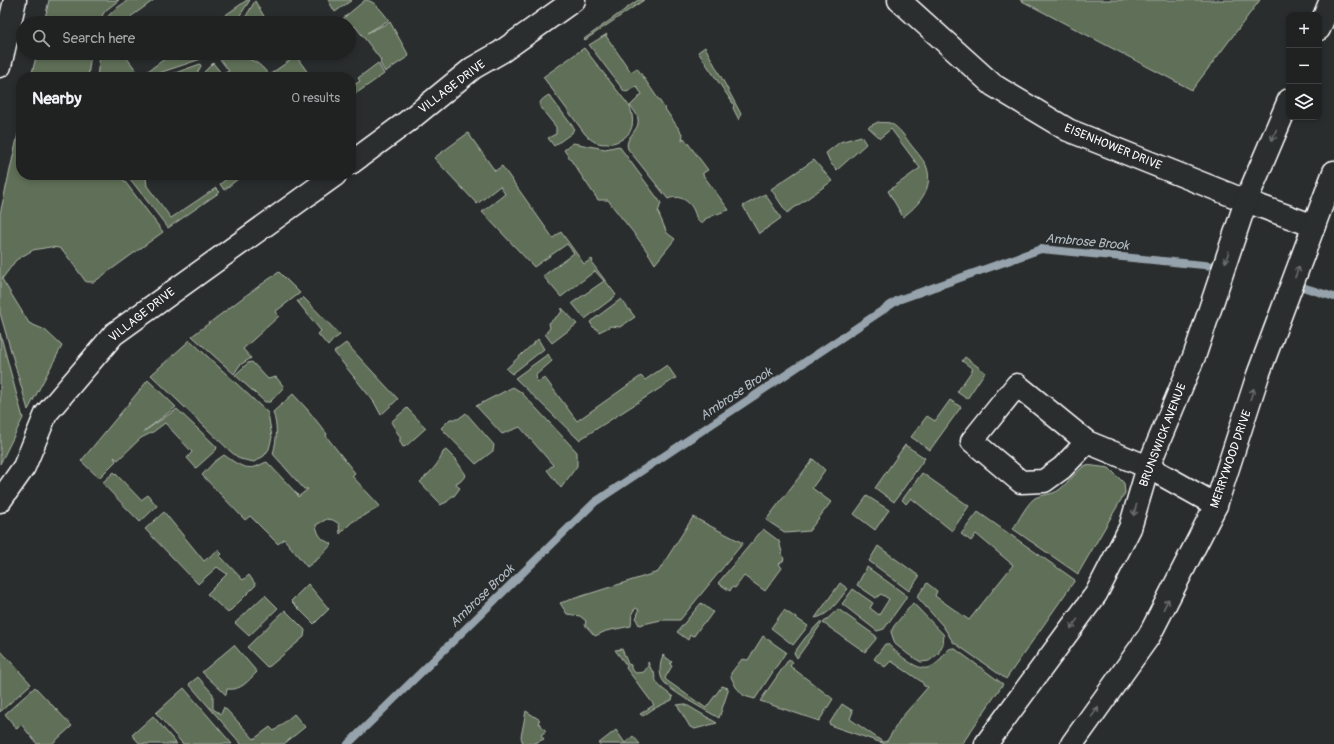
<!DOCTYPE html>
<meta charset="utf-8">
<style>
body{margin:0;font-family:Pangolin,sans-serif;background:#282a2a;color:#f1f3f6}
.controls{position:absolute;right:12px;top:12px;display:grid;overflow:hidden;border-radius:8px;box-shadow:0 2px 6px #0003}
.controls button{width:36px;height:36px;display:grid;place-items:center;padding:0;border:0;border-bottom:1px solid #3d3f40;background:#202222;color:#f1f3f6;font:20px sans-serif}
.list{margin:0;padding:0;list-style:none}
h2{display:flex;justify-content:space-between;align-items:center;height:52px;margin:0;padding:0 16px;font-size:17px}
h2 small{font-size:13px;font-weight:400;color:#a2a4a5}
.icon{flex:none;width:22px;height:22px;fill:none;stroke:currentColor;stroke-width:2;stroke-linecap:round;stroke-linejoin:round}
.map{position:relative;flex:none;width:1334px;height:744px;overflow:hidden}
.search{position:absolute;background:#202222;box-shadow:0 2px 6px #0003;left:16px;top:16px;width:340px;height:44px;display:flex;align-items:center;gap:10px;box-sizing:border-box;padding:0 14px;border-radius:22px;color:#a2a4a5;font-size:15px}
.panel{position:absolute;background:#202222;box-shadow:0 2px 6px #0003;left:16px;top:72px;width:340px;height:108px;border-radius:16px}
.map>svg:first-child{display:block}
.green{fill:#607058;stroke:#b0b8ac}
.lines{fill:none;stroke-linecap:round;stroke-linejoin:round}
.stream{stroke:#96a3ac;stroke-width:8}
.street-casing{stroke:#fff;stroke-width:25}
.street{stroke:#2a2d2e;stroke-width:22}
.oneway{stroke:#6a6c6d}
.labels{text-anchor:middle;dominant-baseline:central;stroke-width:4;stroke-linejoin:round;paint-order:stroke}
.street-label{font-size:12px;fill:#fff;stroke:#2a2d2e}
.water-label{font-size:13px;font-style:italic;fill:#b0bac0;stroke:#2a2d2e}
</style>
<div class="map">
<svg width="1334" height="744" viewBox="0 0 1334 744">
<rect width="100%" height="100%" fill="#2a2d2e"/>
<filter id="ink" filterUnits="userSpaceOnUse"><feTurbulence type="fractalNoise" baseFrequency=".025" numOctaves="2"/><feDisplacementMap in="SourceGraphic" scale="8" xChannelSelector="R" yChannelSelector="G"/><feConvolveMatrix kernelMatrix="1 2 1 2 8 2 1 2 1" color-interpolation-filters="sRGB"/></filter>
<g filter="url(#ink)">
<!-- green -->
<g class="green">
<path d="M49,0H119L105,11L98,23H44Z"/>
<path d="M128,0H154L122,23H104C108,13 120,6 128,0Z"/>
<path d="M247,0H250L235,23H214Z"/>
<path d="M328,0H352L335,12Z"/>
<path d="M365,0C375,0 383,13 389,20L367,33L390,22L409,56L385,72L380,63L381,60L355,26L349,31V23H342L340,21Z"/>
<path d="M638,0H644L585,40L584,39Z"/>
<path d="M1020,0H1260L1192,90Z"/>
<path d="M255,1L268,23H242Z"/>
<path d="M607,34L606,36L631,72L637,68L683,135L682,140L684,138L708,170L703,173V175L729,210C724,211 712,216 705,219L704,222L700,223C696,219 696,216 694,211C690,201 679,194 668,199L628,149C622,134 652,128 630,106L642,94L636,86L627,92L624,91L590,46L589,45Z"/>
<path d="M705,47L741,114L739,120L733,108L734,105L698,52Z"/>
<path d="M584,48L630,107C632,113 634,123 631,129C626,142 606,147 595,142C591,140 588,137 585,134L543,77Z"/>
<path d="M37,53H91L88,77H31Z"/>
<path d="M100,53H123L136,70L133,73L136,77H97Z"/>
<path d="M173,53H205L206,54L205,57L201,59L147,77L145,73Z"/>
<path d="M248,53H282C264,66 266,59 248,53Z"/>
<path d="M236,55C253,60 258,61 269,75L296,56L311,77H201L205,71L213,63L222,74L229,71L219,58Z"/>
<path d="M378,63L384,74L351,97V87L360,81L358,78Z"/>
<path d="M200,64L201,66L195,77H164Z"/>
<path d="M549,95L574,128L572,133L554,146L548,138L556,134V127L540,107C539,100 544,98 549,95Z"/>
<path d="M21,121V175H120L163,232L94,282H86L65,253L59,248L50,247L33,250L16,260L2,279L29,323L45,330L62,346L28,410L0,313V214Z"/>
<path d="M878,122C881,123 886,122 890,123C899,127 906,138 911,145C916,151 922,158 926,165C935,187 919,205 903,217L888,191L920,168L891,129L880,138L868,127Z"/>
<path d="M468,133L495,171L502,166L553,238L561,232L584,264L592,259L593,262L592,263L616,295L613,298L585,319L572,303L604,281L595,271L561,297L543,276L574,253L567,244L534,267L482,212L505,194L500,186L477,204L434,158Z"/>
<path d="M861,136L866,144L837,170L831,164L826,153L840,142Z"/>
<path d="M573,143L605,149L619,146L661,203L658,212L667,233L675,239L655,264C642,241 623,221 608,200H598L564,150Z"/>
<path d="M814,160L832,181L787,213L771,189Z"/>
<path d="M136,175H143L146,178L147,186L171,218L216,188L220,192L168,228L130,179Z"/>
<path d="M232,175H243L224,190L220,184Z"/>
<path d="M765,194L781,218L759,234L743,206Z"/>
<path d="M279,272L300,293L275,312L279,316L243,349L251,358L240,365L234,374L192,336L245,296Z"/>
<path d="M303,297L340,335L333,340L328,346L318,334L321,331L297,301H299Z"/>
<path d="M621,299L635,317L620,327L611,326L599,332L597,329L593,327L590,322Z"/>
<path d="M562,308L577,324L552,343L545,334L550,328L549,323L561,313Z"/>
<path d="M0,333L23,418L0,464Z"/>
<path d="M538,339L544,349L512,374L506,369Z"/>
<path d="M190,340L268,413L272,437L269,449L264,456L254,462L240,459L230,451L151,375Z"/>
<path d="M346,343L398,399L381,415L374,402L334,352Z"/>
<path d="M548,354L552,361L536,375L537,382L545,378L577,421L641,376L645,380L667,365L676,378L579,440L515,378Z"/>
<path d="M965,357L985,372L967,399L957,392L973,369L962,361Z"/>
<path d="M252,362L268,379L276,377L284,387L270,402H265L235,375L248,363Z"/>
<path d="M148,380L176,407L143,432L177,409L217,447L216,450L196,468L187,458L192,452L165,423L153,432L141,438L118,460L114,457L116,461L99,478L81,461Z"/>
<path d="M513,387L521,392L577,452V466L561,488L547,470L553,465L520,427L502,434L476,406Z"/>
<path d="M293,394L307,409L327,434L326,436L355,473L352,476L380,506L376,509L352,522L340,534L339,524L333,520L327,519L316,525C318,536 322,540 332,544L319,558L307,567L284,539L278,544L250,516L245,520L202,475L214,462L224,455C233,461 243,470 255,467C259,466 263,463 267,462L298,495V497L308,489H304L273,454C277,438 278,428 273,412Z"/>
<path d="M950,400L961,407L930,450L911,437L927,416L935,421Z"/>
<path d="M407,408L426,428L406,446L403,447L400,442V437L391,422Z"/>
<path d="M466,413L494,445L493,451L476,464L441,428L450,419H458Z"/>
<path d="M905,445L925,458L894,502L875,488Z"/>
<path d="M446,450L456,460L466,475L460,482H457L456,485L460,488L454,496H452L447,502L440,505L438,501L420,482C429,473 439,465 443,452Z"/>
<path d="M813,459L825,470L812,488L831,502L809,531L786,533L766,520Z"/>
<path d="M1086,465L1109,468L1124,483L1125,493L1078,574L1013,529C1018,521 1028,502 1035,498C1043,494 1052,495 1059,490C1069,482 1075,472 1086,465Z"/>
<path d="M114,472L141,500L148,495L157,506L140,522L102,483Z"/>
<path d="M922,473L969,506L952,531L911,498L906,504L902,500Z"/>
<path d="M867,496L889,510L875,530L854,514Z"/>
<path d="M164,512L204,561L218,550L222,554L220,556L243,580L249,575L256,585L228,613L207,594L227,574L217,567L198,584L145,529Z"/>
<path d="M978,512L1075,580L1006,679L953,642L943,626L917,597L927,583L937,591L935,596L969,620L1013,565L976,534L971,541L961,534Z"/>
<path d="M693,517L743,543L680,620H661L639,625L636,619L639,610L636,608C630,613 632,618 631,626L606,631L595,636L585,625L586,621L580,616L567,614L560,603L658,572Z"/>
<path d="M763,529L779,541L784,560L779,564L782,568L765,591L744,576L735,588L732,587L730,591L718,583Z"/>
<path d="M878,546L919,576V577L909,591L869,561Z"/>
<path d="M867,567L906,595V598L884,629L877,631L842,604L853,589L873,603L870,608L879,615L889,599L881,594L876,598L857,585Z"/>
<path d="M840,583L848,589L847,590C838,601 829,616 815,618Z"/>
<path d="M308,584L329,609L314,624L291,601Z"/>
<path d="M265,595L278,608L249,636L235,623Z"/>
<path d="M701,603L713,612L705,623H703L694,636L690,635L688,640L677,632Z"/>
<path d="M913,603L944,635L943,644L938,654L929,661L921,662L909,655L895,644L891,632L894,626Z"/>
<path d="M838,609L876,636V639L865,652L823,623Z"/>
<path d="M285,610L305,630L304,637L270,666L267,667L247,647Z"/>
<path d="M784,610L808,626L793,645L771,628Z"/>
<path d="M819,623H822L797,658L794,653L805,638Z"/>
<path d="M763,636L786,652L755,699L744,696L736,687L731,677V673L742,659L748,660Z"/>
<path d="M885,644H888C896,652 915,670 927,668C933,667 939,662 942,657C946,653 947,648 954,648L1003,684L962,744H885L835,727L829,724L842,704L853,711L850,719L883,742L887,741L901,718L928,687L924,686L922,682L891,661L885,667L874,659Z"/>
<path d="M234,645L257,672C248,681 241,691 227,689L226,695L202,672Z"/>
<path d="M622,649L628,664L631,665V669L636,673L644,672L648,666V662L652,671H654C655,687 663,688 673,697L672,700L653,709L643,716L640,714L654,705L626,668L627,666L615,650Z"/>
<path d="M0,650L31,684L0,712Z"/>
<path d="M663,655L672,662L670,664L672,666L665,678L666,680L706,708L722,686L728,688V691L719,718C707,711 671,692 664,682C658,675 660,663 663,655Z"/>
<path d="M789,659L793,662L790,666L833,699L819,721L760,701Z"/>
<path d="M198,677L213,694V709L221,714L224,707L254,739L270,727L274,731L294,714L305,727L284,744H241L189,684Z"/>
<path d="M35,687L72,726L52,744H37L21,724L17,729L5,714Z"/>
<path d="M184,688L232,744H183L156,713Z"/>
<path d="M684,704L690,707L717,723L695,729L690,727L677,705Z"/>
<path d="M526,711L540,720L538,722L546,731L541,735L544,739L533,744H523L521,737Z"/>
<path d="M153,716L177,744H140L132,735Z"/>
<path d="M616,730L625,743L633,736L640,744H598Z"/>
</g>
<g class="lines">
<!-- stream -->
<g class="stream">
<path d="M1293,284L1334,297"/>
<path d="M348,744L595,502L898,300L1041,249L1224,267"/>
</g>
<!-- street casing -->
<g class="street-casing">
<g id="street">
<path d="M899,0L993,85L1068,130L1246,201L1314,226"/>
<path d="M1319,29L1331,0"/>
<path d="M0,66L15,0"/>
<path d="M351,163L408,121L473,68L501,52L574,0"/>
<path d="M1087,442L1062,468L1044,481L1021,482L972,441L1017,385L1087,442L1148,467L1216,505"/>
<path d="M0,501L24,467L46,414L114,334L335,175"/>
<path d="M986,744L1096,594L1130,528L1148,467L1195,354L1246,201L1289,100"/>
<path d="M1072,744L1149,636L1216,505L1258,375L1334,172"/>
</g>
</g>
<!-- street -->
<use href="#street" class="street"/>
</g>
<!-- one-way arrows -->
<defs><path id="oneway-shaft" d="M-6 0H5M1.5-3L5.5 0L1.5 3" fill="none" stroke-width="1.6" stroke-linecap="round" stroke-linejoin="round"/></defs>
<g class="oneway">
<use href="#oneway-shaft" transform="translate(1274 135) rotate(113)"/>
<use href="#oneway-shaft" transform="translate(1227 257) rotate(108)"/>
<use href="#oneway-shaft" transform="translate(1297 272) rotate(-70)"/>
<use href="#oneway-shaft" transform="translate(1252 394) rotate(-72)"/>
<use href="#oneway-shaft" transform="translate(1135 510) rotate(106)"/>
<use href="#oneway-shaft" transform="translate(1166 604) rotate(-63)"/>
<use href="#oneway-shaft" transform="translate(1074 624) rotate(126)"/>
<use href="#oneway-shaft" transform="translate(1095 712) rotate(-54)"/>
</g>
</g>
<g class="labels">
<!-- street labels -->
<g class="street-label">
<text transform="translate(452 87) rotate(-37)">VILLAGE DRIVE</text>
<text transform="translate(1113 147) rotate(22)">EISENHOWER DRIVE</text>
<text transform="translate(142 315) rotate(-38)">VILLAGE DRIVE</text>
<text transform="translate(1163 435) rotate(-69)">BRUNSWICK AVENUE</text>
<text transform="translate(1231 459) rotate(-71)">MERRYWOOD DRIVE</text>
</g>
<!-- water labels -->
<g class="water-label">
<text transform="translate(1087 242) rotate(5)">Ambrose Brook</text>
<text transform="translate(736 394) rotate(-34)">Ambrose Brook</text>
<text transform="translate(482 596) rotate(-44)">Ambrose Brook</text>
</g>
</g>
</svg>
<div class="controls">
<button>+</button>
<button>−</button>
<button><svg class="icon" aria-label="layers" viewBox="0 0 24 24"><path d="M12 4l9 5-9 5-9-5zM3 14l9 5 9-5"/></svg></button>
</div>
<div class="search"><svg class="icon" aria-label="search" viewBox="0 0 24 24"><circle cx="10" cy="10" r="6"/><path d="M15 15l6 6"/></svg>Search here</div>
<section class="panel">
<h2>Nearby<small>0 results</small></h2>
<ul class="list">
</ul>
</section>
</div>
